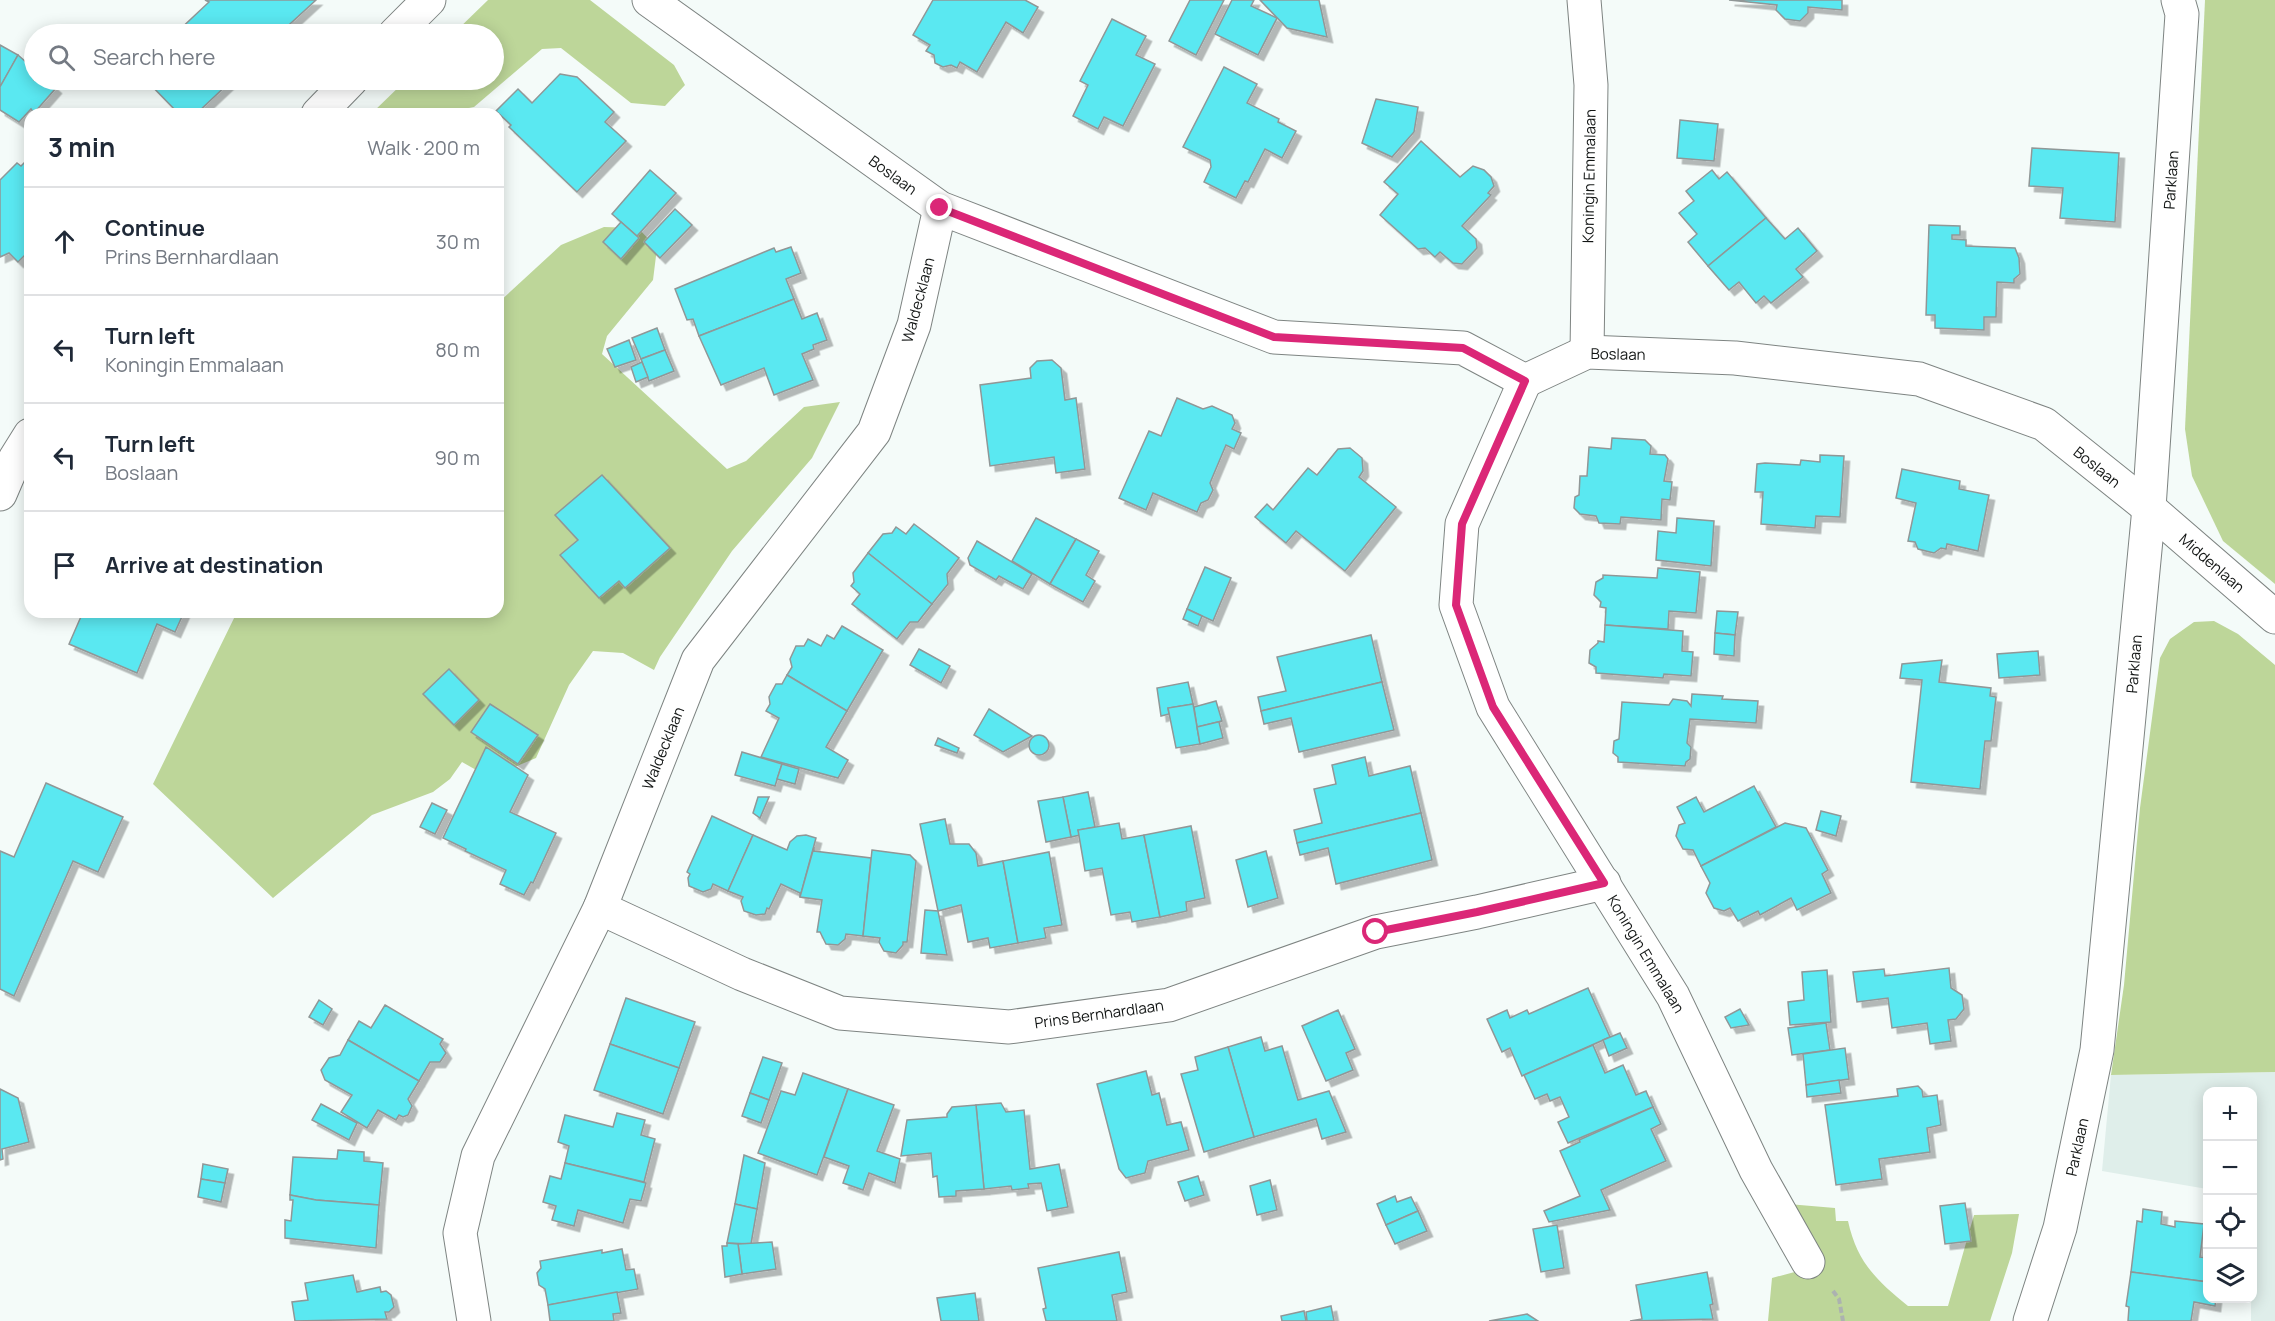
<!DOCTYPE html>
<meta charset="utf-8">
<style>
body{margin:0;font-family:Manrope,sans-serif;background:#f2f2f3;color:#1f2937}
.controls{position:absolute;right:18px;bottom:18px;display:grid;overflow:hidden;border-radius:12px;box-shadow:0 3px 15px #0003}
.controls button{width:54px;height:54px;display:grid;place-items:center;padding:0;border:0;border-bottom:2px solid #e0e1e3;background:#fff;color:#1f2937;font:30px sans-serif}
.stop{position:absolute;width:18px;height:18px;margin:-14px;border:4px solid #db2777;border-radius:50%;background:#fff}
.stop.end{background:#db2777;border-color:#fff;box-shadow:0 2px 6px #0008}
.list{margin:0;padding:0;list-style:none}
h2{display:flex;justify-content:space-between;align-items:center;height:78px;margin:0;padding:0 24px;font-size:26px}
h2 small{font-size:20px;font-weight:400;color:#747a83}
.list li{display:grid;grid-template-columns:39px 1fr auto;gap:18px;align-items:center;box-sizing:border-box;height:108px;padding:0 24px;border-top:2px solid #e0e1e3}
.list b{display:block;font-size:22px;white-space:nowrap}
.list p{margin:0;font-size:20px;white-space:nowrap;color:#747a83}
.list em{font-size:20px;font-style:normal;color:#747a83}
.icon{flex:none;width:33px;height:33px;fill:none;stroke:currentColor;stroke-width:2;stroke-linecap:round;stroke-linejoin:round}
.map{position:relative;flex:none;width:2275px;height:1321px;overflow:hidden}
.search{position:absolute;background:#fff;box-shadow:0 3px 15px #0003;left:24px;top:24px;width:480px;height:66px;display:flex;align-items:center;gap:15px;box-sizing:border-box;padding:0 21px;border-radius:33px;color:#747a83;font-size:22px}
.panel{position:absolute;background:#fff;box-shadow:0 3px 15px #0003;left:24px;top:108px;width:480px;height:510px;border-radius:18px}
.map>svg:first-child{display:block}
.built{fill:#dfeeea}
.green{fill:#bdd699}
.building{fill:#5ae8f1;stroke:#909797;stroke-width:1.5;filter:url(#shadow)}
.lines{fill:none;stroke-linecap:round;stroke-linejoin:round}
.street-casing{stroke:#7e8482;stroke-width:35}
.path{stroke:#acb2b0;stroke-width:4;stroke-dasharray:6 3;stroke-linecap:butt}
.street{stroke:#fff;stroke-width:33}
.route{stroke:#db2777;stroke-width:8}
.labels{text-anchor:middle;dominant-baseline:central;stroke-width:6;stroke-linejoin:round;paint-order:stroke}
.street-label{font-size:15px;fill:#131615;stroke:#fff}
</style>
<div class="map">
<svg width="2275" height="1321" viewBox="0 0 2275 1321">
<defs>
<filter id="shadow"><feDropShadow dx="5.5" dy="5.5" stdDeviation="0" flood-color="#0004"/></filter>
</defs>
<rect width="100%" height="100%" fill="#f4fbf9"/>
<!-- built -->
<path class="built" d="M2275,1072V1321H2251L2252,1092H2208L2207,1189L2102,1171L2111,1075Z"/>
<!-- green -->
<g class="green">
<path d="M488,0H590L674,65L685,85L665,106L631,103L561,48L542,49L474,107L439,114H371L406,80H494V34H453Z"/>
<path d="M2205,0H2275V584L2223,541L2192,476L2185,429Z"/>
<path d="M604,227L638,228L657,248L653,280L607,336L602,354L727,469L746,461L804,407L840,402L812,458L732,551L660,657L654,670L623,653L593,651L569,685L536,758L505,771L501,784L462,762L450,779L433,792L372,815L273,898L153,784L237,612H498V303L561,245Z"/>
<path d="M2214,621L2238,634L2275,665V1072L2111,1075L2124,985L2140,808L2160,658L2170,639L2194,622Z"/>
<path d="M1788,1204L1835,1208L1836,1221H1848C1857,1262 1876,1280 1908,1306H1948L1974,1215L2019,1214L2012,1253L1990,1321H1768L1772,1278L1817,1266Z"/>
</g>
<!-- building -->
<g class="building">
<path d="M205,0H316L279,34H175L209,2Z"/>
<path d="M933,0H1025L1038,7L1023,33L1006,22L977,72L960,62L957,68L951,65L943,67L935,63L934,55L926,51L930,45L913,35Z"/>
<path d="M1190,0H1224L1196,55L1169,41Z"/>
<path d="M1232,0H1254L1251,6L1277,18L1258,55L1215,34Z"/>
<path d="M1260,0H1319L1327,37L1287,28Z"/>
<path d="M1729,0H1842V10L1808,7V13L1800,21L1785,19L1776,10L1777,5Z"/>
<path d="M1112,19L1146,36L1136,55L1155,64L1123,126L1104,117L1098,129L1073,116L1088,85L1080,81Z"/>
<path d="M0,45L18,55L0,87Z"/>
<path d="M18,55L34,69V80H47L56,88L34,113L31,109L19,122L0,110V87Z"/>
<path d="M1224,67L1257,84L1247,103L1279,119L1278,122L1296,131L1282,158L1265,149L1248,182L1245,181L1236,198L1204,182L1211,167L1210,160L1183,147Z"/>
<path d="M560,74L577,77L614,112L605,122L626,141L577,192L509,127L511,125L496,111L518,89L532,103Z"/>
<path d="M146,80H232L196,114H179Z"/>
<path d="M1376,99L1418,107L1414,132L1392,157L1362,143Z"/>
<path d="M1680,120L1718,124L1714,161L1677,158Z"/>
<path d="M1421,141L1460,177L1473,166L1484,170L1491,177L1494,186L1488,193L1491,195L1462,226L1476,239L1477,248L1462,264L1453,263L1440,252L1435,257L1425,248L1418,249L1380,215L1398,194L1384,182Z"/>
<path d="M2032,148L2119,153L2115,222L2060,218L2063,188L2029,186Z"/>
<path d="M30,157V250L18,262L9,253L0,257V180L17,163L21,166Z"/>
<path d="M650,170L676,193L637,236L612,214Z"/>
<path d="M1712,170L1719,179L1727,172L1766,218L1708,266L1688,242L1697,234L1679,213L1694,201L1686,191Z"/>
<path d="M675,209L692,225L660,258L644,242Z"/>
<path d="M1766,218L1785,239L1798,228L1817,251L1796,269L1803,277L1771,303L1764,296L1756,303L1739,282L1729,290L1708,266Z"/>
<path d="M621,222L639,238L621,259L603,242Z"/>
<path d="M1929,225L1960,226V235H1952V239L1966,240V246L2015,248L2019,258L2020,274L2014,279V283L1997,282L1996,317H1984V330L1935,328V315H1926Z"/>
<path d="M791,247L801,273L786,279L794,299L699,336L693,319L687,320L675,289L774,248L776,252Z"/>
<path d="M794,299L802,319L817,313L827,340L813,345L814,349L802,354L813,380L774,395L764,368L721,385L699,336Z"/>
<path d="M657,328L665,350L641,359L632,338Z"/>
<path d="M629,340L636,360L615,367L607,349Z"/>
<path d="M665,350L674,371L649,381L641,359Z"/>
<path d="M1052,360L1061,368L1065,400L1076,398L1085,469L1056,473L1054,457L990,466L980,385L1031,378L1030,368L1037,361Z"/>
<path d="M642,362L648,377L636,382L631,367Z"/>
<path d="M1177,398L1203,409L1212,406L1232,415L1235,423L1232,429L1241,433L1234,449L1226,445L1210,483L1213,490L1208,500L1201,503L1197,512L1153,493L1146,510L1119,498L1149,431L1161,436Z"/>
<path d="M1612,438L1645,440L1651,446L1650,454L1665,455L1668,459L1664,481L1672,482L1670,500L1662,499L1661,520L1621,517L1620,524L1599,523L1596,516L1580,514L1574,508L1575,497L1579,495L1580,476H1587L1589,447L1611,449Z"/>
<path d="M1350,448L1362,458L1363,471L1359,477L1396,507L1345,571L1296,531L1286,543L1255,517L1267,504L1273,510L1308,468L1317,475L1338,449Z"/>
<path d="M1820,455L1844,456L1840,517L1816,516L1815,528L1761,524L1763,492H1755L1757,464L1765,463L1800,465L1801,460L1820,462Z"/>
<path d="M1902,469L1960,481L1959,489L1989,495L1978,551L1947,544L1946,549L1941,548L1934,553L1918,549L1915,542L1908,541L1916,503L1896,498Z"/>
<path d="M602,475L670,548L625,588L619,581L599,598L560,555L578,540L555,515Z"/>
<path d="M1036,518L1076,539L1050,584L1012,561Z"/>
<path d="M1677,518L1714,521L1711,566L1656,560L1658,531L1676,533Z"/>
<path d="M914,524L959,558L947,574L948,584L932,604L868,553L883,534L892,533L896,527L906,534Z"/>
<path d="M1076,539L1099,551L1086,575L1095,581L1083,602L1050,584Z"/>
<path d="M977,541L1032,574L1023,589L999,576L996,580L970,565L968,558Z"/>
<path d="M868,553L932,604L918,622H910L897,639L852,604L860,594L851,586L854,582L853,573Z"/>
<path d="M1205,567L1231,578L1213,621L1187,609Z"/>
<path d="M1658,568L1700,572L1696,613L1669,611L1668,629L1605,625L1606,608L1600,607L1601,602L1594,595L1596,582L1603,578V575L1657,578Z"/>
<path d="M1187,609L1202,616L1198,626L1183,619Z"/>
<path d="M1717,611L1738,612L1735,635L1715,633Z"/>
<path d="M83,612H184L175,632L157,624L137,673L69,644Z"/>
<path d="M1605,625L1683,631L1682,651L1693,652L1691,676L1664,674L1663,678L1596,673V667L1589,663L1590,650L1598,643V641L1604,642Z"/>
<path d="M842,626L883,650L847,711L787,675L792,667L790,659L796,646H804L808,639L821,646L827,635L834,639Z"/>
<path d="M1715,633L1735,635L1734,656L1714,654Z"/>
<path d="M1371,635L1382,682L1261,711L1258,697L1286,691L1277,657Z"/>
<path d="M919,649L950,666L941,683L910,665Z"/>
<path d="M2038,651L2040,675L1999,678L1997,654Z"/>
<path d="M1942,660L1939,682L1991,688L1990,696L1996,697L1991,741H1985L1980,789L1911,782L1922,680L1900,678L1902,664Z"/>
<path d="M449,669L479,700L454,725L423,694Z"/>
<path d="M787,675L847,711L826,747L848,760L838,778L761,757L779,718L766,711L770,704L769,697L776,684H782Z"/>
<path d="M1188,682L1193,704L1168,708L1169,714L1161,716L1157,688Z"/>
<path d="M1382,682L1394,730L1299,752L1291,718L1264,724L1261,711Z"/>
<path d="M1692,694L1723,696L1722,699L1758,701L1756,723L1690,719L1687,743L1691,747L1690,759L1686,762L1685,766L1618,762V757L1613,753L1614,741L1619,739L1622,702L1669,705L1673,699L1687,701L1691,706Z"/>
<path d="M1216,701L1222,721L1197,727L1194,707Z"/>
<path d="M490,704L538,735L518,764L471,732Z"/>
<path d="M1193,704L1200,744L1176,748L1168,708Z"/>
<path d="M989,709L1032,736L1003,752L974,735Z"/>
<path d="M1222,721L1219,722L1223,738L1200,744L1197,727Z"/>
<circle cx="1039" cy="745" r="10"/>
<path d="M938,738L959,748L957,753L935,745Z"/>
<path d="M486,747L528,775L510,812L556,833L533,883L531,882L524,895L500,884L506,870L465,851L466,849L443,838Z"/>
<path d="M742,752L782,764L775,786L735,775Z"/>
<path d="M1365,757L1369,776L1410,766L1421,813L1297,843L1294,830L1322,823L1314,789L1336,784L1332,765Z"/>
<path d="M782,764L799,769L795,784L777,779Z"/>
<path d="M46,783L123,817L98,872L73,861L14,996L0,989V851L14,857Z"/>
<path d="M1754,786L1776,827L1701,866L1693,850L1683,849L1676,836L1679,825L1685,823L1677,807L1696,797L1704,812Z"/>
<path d="M1088,792L1095,827L1078,830L1080,835L1071,837L1063,797Z"/>
<path d="M758,797H769L760,818L753,813Z"/>
<path d="M1063,797L1071,837L1046,842L1038,801Z"/>
<path d="M432,803L447,810L435,834L420,827Z"/>
<path d="M1821,811L1841,816L1836,836L1816,830Z"/>
<path d="M1421,813L1432,860L1336,884L1328,848L1300,855L1297,843Z"/>
<path d="M712,816L753,835L728,891L713,884L711,889L703,892L689,886L688,878L690,874L687,872Z"/>
<path d="M945,819L950,844H969L976,853L978,866L1003,861L1018,943L990,948L988,938L968,942L961,905L938,911L920,824Z"/>
<path d="M1119,823L1122,839L1144,835L1160,917L1132,922L1130,912L1111,915L1102,868L1085,871L1078,830Z"/>
<path d="M1785,823L1806,828L1828,870L1822,874L1831,893L1797,910L1791,898L1760,915L1758,911L1738,921L1730,908L1724,911L1714,908L1706,893L1710,883L1701,866Z"/>
<path d="M1191,826L1205,898L1186,902L1187,911L1160,917L1144,835Z"/>
<path d="M753,835L787,850L790,842L797,836L806,835L816,838L800,897V893L781,884L769,909L767,908L765,914L756,915L744,911L741,901L743,897L728,891Z"/>
<path d="M814,847V851L871,858L863,936L846,934L845,939L838,945L826,944L820,932H817L822,900L800,897Z"/>
<path d="M872,850L910,855L916,861L907,942H903V945L896,953L884,951L879,942L880,938L863,936Z"/>
<path d="M1266,851L1278,898L1248,907L1236,860Z"/>
<path d="M1049,852L1062,925L1044,928L1046,938L1018,943L1003,861Z"/>
<path d="M925,910L938,911L947,955L921,953Z"/>
<path d="M1949,968L1951,988L1962,995L1964,1009L1956,1019L1948,1020L1951,1041L1930,1044L1927,1023L1892,1028L1888,998L1857,1002L1853,972L1884,969L1885,976Z"/>
<path d="M1827,970L1831,1022L1790,1025L1788,1002L1804,1000L1802,972Z"/>
<path d="M1588,988L1610,1037L1522,1076L1510,1048L1502,1052L1487,1019L1507,1010L1510,1018L1527,1010L1529,1014Z"/>
<path d="M626,998L695,1022L679,1068L610,1044Z"/>
<path d="M319,1000L332,1009L323,1025L309,1017Z"/>
<path d="M385,1005L443,1039L440,1044L446,1053L440,1062H430L419,1081L348,1040L359,1021L371,1028Z"/>
<path d="M1740,1009L1749,1025L1731,1028L1725,1017Z"/>
<path d="M1338,1010L1355,1049L1346,1053L1353,1070L1326,1081L1302,1026Z"/>
<path d="M1826,1023L1830,1050L1792,1055L1788,1028Z"/>
<path d="M1620,1033L1627,1048L1609,1056L1603,1040Z"/>
<path d="M1261,1037L1265,1051L1282,1046L1298,1100L1329,1091L1346,1132L1322,1139L1316,1119L1254,1137L1228,1047Z"/>
<path d="M348,1040L419,1081L408,1099L412,1106L408,1115L403,1117L399,1115L396,1120L378,1110L367,1128L341,1112L352,1095L325,1080L321,1070L329,1058L340,1055Z"/>
<path d="M610,1044L679,1068L663,1114L594,1090Z"/>
<path d="M1593,1045L1605,1073L1623,1065L1636,1095L1646,1091L1653,1107L1568,1143L1558,1122L1569,1117L1560,1097L1550,1101L1547,1094L1535,1099L1524,1075Z"/>
<path d="M1228,1047L1254,1137L1204,1152L1181,1074L1198,1070L1195,1057Z"/>
<path d="M1845,1048L1849,1079L1806,1085L1803,1054Z"/>
<path d="M763,1057L782,1063L769,1100L750,1093Z"/>
<path d="M1146,1071L1152,1095L1159,1093L1167,1125L1181,1122L1189,1150L1148,1161L1145,1173L1126,1178L1119,1169L1097,1084Z"/>
<path d="M803,1073L848,1089L817,1175L758,1153L781,1091L795,1095Z"/>
<path d="M1839,1080L1841,1093L1807,1097L1806,1085Z"/>
<path d="M1918,1086L1922,1090L1923,1097L1937,1095L1941,1125L1927,1128L1930,1152L1879,1159L1882,1179L1836,1185L1825,1105L1898,1096L1897,1089Z"/>
<path d="M0,1089L18,1098L29,1142L2,1149L3,1159L0,1160Z"/>
<path d="M848,1089L894,1105L877,1151L900,1159L895,1183L869,1173L863,1190L843,1183L849,1166L824,1157Z"/>
<path d="M750,1093L769,1100L761,1123L742,1116Z"/>
<path d="M1001,1103L1006,1112L1024,1110L1030,1169L1059,1164L1068,1207L1047,1211L1041,1183L1028,1184L1029,1188L1012,1190L1011,1186L984,1189L976,1105Z"/>
<path d="M321,1104L357,1123L349,1140L312,1120Z"/>
<path d="M976,1105L984,1189L956,1191V1196L939,1197L937,1176L933,1177L931,1153L901,1156L907,1120L947,1117V1114L952,1107Z"/>
<path d="M1653,1107L1661,1124L1651,1129L1666,1161L1601,1190L1610,1210L1549,1222L1544,1211L1580,1196L1560,1151L1580,1142L1579,1140Z"/>
<path d="M617,1113L645,1120L641,1135L655,1139L644,1182L565,1163L569,1146L558,1142L565,1115L613,1127Z"/>
<path d="M338,1150L364,1152V1161L383,1163L379,1205L316,1200L290,1195L293,1157L337,1159Z"/>
<path d="M744,1155L765,1163L757,1209L735,1204Z"/>
<path d="M565,1163L646,1183L641,1201L630,1199L623,1223L578,1210L574,1226L552,1220L556,1206L543,1202L550,1176L561,1179Z"/>
<path d="M203,1164L228,1169L225,1183L201,1179Z"/>
<path d="M1198,1176L1204,1195L1185,1201L1178,1182Z"/>
<path d="M201,1179L225,1183L221,1202L198,1197Z"/>
<path d="M1270,1180L1277,1210L1257,1215L1250,1186Z"/>
<path d="M290,1195L316,1200L379,1205L376,1248L285,1238V1220L291,1221L293,1200H290Z"/>
<path d="M1395,1196L1397,1202L1411,1197L1418,1211L1386,1225L1377,1204Z"/>
<path d="M1965,1203L1971,1241L1945,1244L1940,1206Z"/>
<path d="M735,1204L757,1209L751,1244L727,1243Z"/>
<path d="M2143,1209L2162,1212L2161,1224L2175,1227V1221L2204,1224L2200,1257L2208,1258V1282L2131,1272L2137,1221L2142,1222Z"/>
<path d="M1418,1211L1427,1231L1395,1244L1386,1225Z"/>
<path d="M1557,1225L1564,1268L1541,1272L1533,1229Z"/>
<path d="M772,1242L776,1269L742,1274L738,1244Z"/>
<path d="M727,1243L738,1244L742,1274L725,1277L722,1246H727Z"/>
<path d="M622,1249L626,1270L634,1269L638,1289L548,1305L545,1289L539,1285L537,1273L541,1268L540,1261L602,1250V1253Z"/>
<path d="M1119,1252L1127,1292L1112,1295L1117,1321H1046L1043,1309L1046,1308L1038,1268Z"/>
<path d="M1707,1272L1713,1304L1710,1305L1713,1319L1630,1321L1642,1319L1636,1285Z"/>
<path d="M2131,1272L2208,1282V1298H2216L2215,1306L2194,1302L2191,1321H2128L2129,1307L2126,1306Z"/>
<path d="M353,1275L357,1292L380,1287L381,1292L386,1291L391,1295L394,1307L389,1312H385L387,1319L295,1321L292,1302L308,1300L305,1283Z"/>
<path d="M617,1292L621,1313L613,1314L614,1321H550L548,1305Z"/>
<path d="M975,1293L979,1321H941L937,1298Z"/>
<path d="M1331,1306L1334,1321H1307L1306,1312Z"/>
<path d="M1304,1311L1306,1321H1282L1281,1316Z"/>
<path d="M1527,1314L1538,1321H1489Z"/>
</g>
<g class="lines">
<!-- street casing -->
<g class="street-casing">
<g id="street">
<path d="M649,0L940,208L1274,337L1463,348L1525,381"/>
<path d="M1584,0L1591,85L1587,352"/>
<path d="M395,34L429,0"/>
<path d="M318,114L351,80"/>
<path d="M1525,381L1462,524L1456,605L1493,707L1673,996L1756,1170L1808,1262"/>
<path d="M1525,381L1587,352L1735,358L1919,379L2044,424L2149,508L2275,617"/>
<path d="M0,494L15,459L30,435"/>
<path d="M600,908L742,974L840,1013L1009,1027L1169,1005L1376,932L1477,912L1604,883"/>
<path d="M474,1321L460,1233L478,1156L600,908L698,660L874,432L914,325L940,208"/>
<path d="M2030,1321L2060,1228L2097,1050L2149,508L2182,14L2178,0"/>
</g>
</g>
<!-- path -->
<path class="path" d="M1833,1291L1839,1299L1843,1321"/>
<!-- street -->
<use href="#street" class="street"/>
</g>
<g class="lines">
<!-- route -->
<path class="route" d="M940,208L1274,337L1463,348L1525,381L1462,524L1456,605L1493,707L1604,883L1477,912L1376,932"/>
</g>
<g class="labels">
<!-- street labels -->
<g class="street-label">
<text transform="translate(893 175) rotate(36)">Boslaan</text>
<text transform="translate(1589 176) rotate(-89)">Koningin Emmalaan</text>
<text transform="translate(2171 180) rotate(-86)">Parklaan</text>
<text transform="translate(918 300) rotate(-75)">Waldecklaan</text>
<text transform="translate(1618 354) rotate(1)">Boslaan</text>
<text transform="translate(2097 467) rotate(39)">Boslaan</text>
<text transform="translate(2212 563) rotate(41)">Middenlaan</text>
<text transform="translate(2134 664) rotate(-85)">Parklaan</text>
<text transform="translate(663 748) rotate(-68)">Waldecklaan</text>
<text transform="translate(1646 954) rotate(59)">Koningin Emmalaan</text>
<text transform="translate(1099 1014) rotate(-8)">Prins Bernhardlaan</text>
<text transform="translate(2077 1147) rotate(-78)">Parklaan</text>
</g>
</g>
</svg>
<div class="controls">
<button>+</button>
<button>−</button>
<button><svg class="icon" aria-label="locate" viewBox="0 0 24 24"><circle cx="12" cy="12" r="6"/><path d="M12 2v4M12 18v4M2 12h4M18 12h4"/></svg></button>
<button><svg class="icon" aria-label="layers" viewBox="0 0 24 24"><path d="M12 4l9 5-9 5-9-5zM3 14l9 5 9-5"/></svg></button>
</div>
<div class="stop" style="left:1376px;top:932px"></div>
<div class="stop end" style="left:940px;top:208px"></div>
<div class="search"><svg class="icon" aria-label="search" viewBox="0 0 24 24"><circle cx="10" cy="10" r="6"/><path d="M15 15l6 6"/></svg>Search here</div>
<section class="panel">
<h2>3 min<small>Walk · 200 m</small></h2>
<ul class="list">
<li><svg class="icon" aria-label="ahead" viewBox="0 0 24 24"><path d="M12 20V5M6 11l6-6 6 6"/></svg><div><b>Continue</b><p>Prins Bernhardlaan</p></div><em>30 m</em></li>
<li><svg class="icon" aria-label="left" viewBox="0 0 24 24"><path d="M17 20v-9H6M10 6l-5 5 5 5"/></svg><div><b>Turn left</b><p>Koningin Emmalaan</p></div><em>80 m</em></li>
<li><svg class="icon" aria-label="left" viewBox="0 0 24 24"><path d="M17 20v-9H6M10 6l-5 5 5 5"/></svg><div><b>Turn left</b><p>Boslaan</p></div><em>90 m</em></li>
<li><svg class="icon" aria-label="arrive" viewBox="0 0 24 24"><path d="M6 21V4h12l-3 4 3 4H6"/></svg><div><b>Arrive at destination</b></div></li>
</ul>
</section>
</div>
